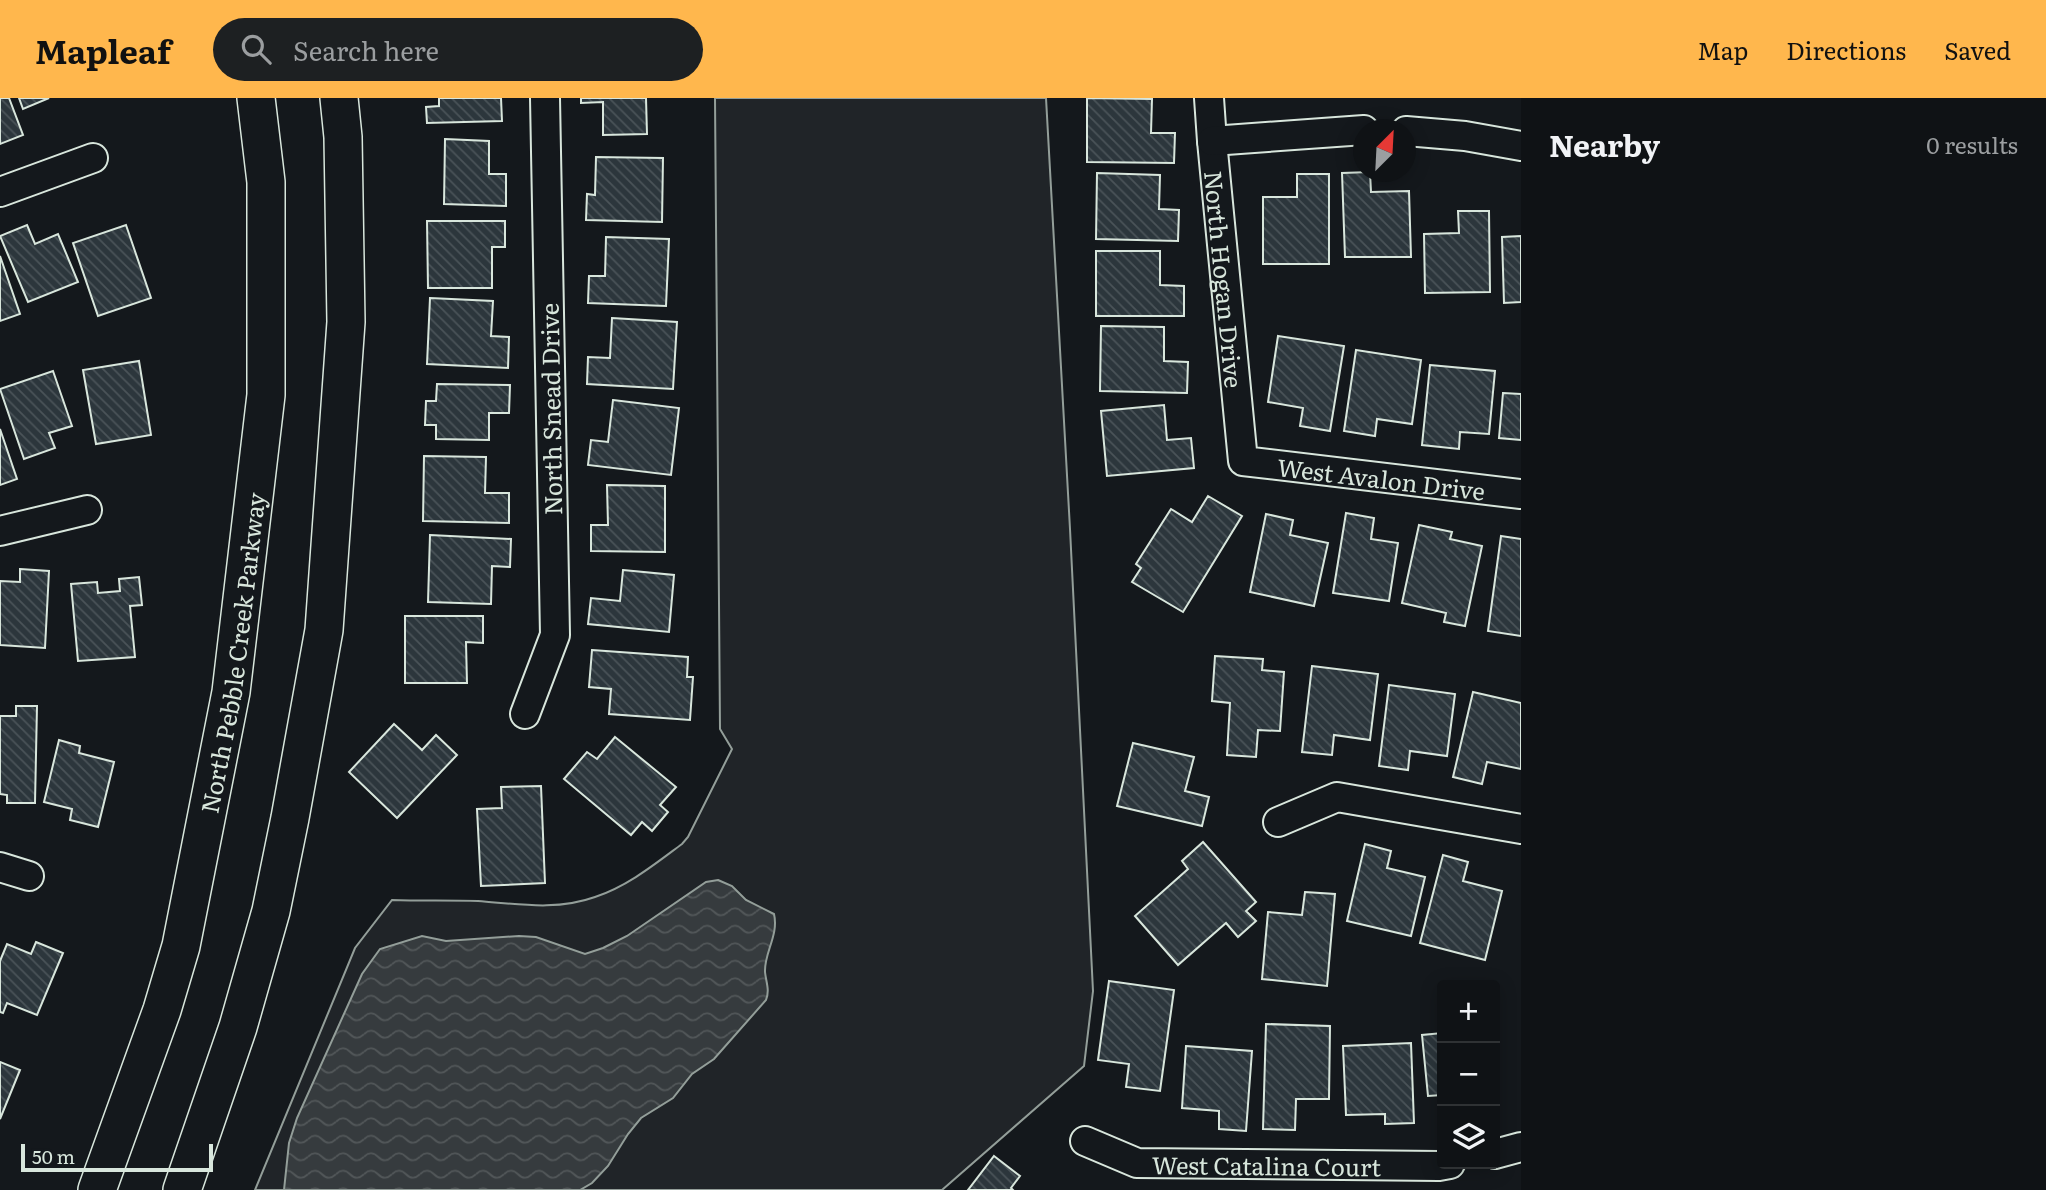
<!DOCTYPE html>
<meta charset="utf-8">
<style>
body{margin:0;font-family:Literata,serif;background:#1d2022;color:#f1f3f6}
.controls{position:absolute;right:21px;bottom:21px;display:grid;overflow:hidden;border-radius:7px;box-shadow:0 4px 18px #0003}
.controls button{width:63px;height:63px;display:grid;place-items:center;padding:0;border:0;border-bottom:2px solid #2f3234;background:#0f1215;color:#f1f3f6;font:35px sans-serif}
.compass{position:absolute;left:1353px;top:21px;width:63px;height:63px;border-radius:50%;background:#0f1215;box-shadow:0 4px 18px #0003;rotate:24deg}
.scale{position:absolute;left:21px;bottom:18px;width:192px;box-sizing:border-box;padding-left:7px;border:4px solid #d8e6dc;border-top:0;font-size:19px;line-height:24px;white-space:nowrap;color:#d8e6dc;-webkit-text-stroke:5px #14181c;paint-order:stroke}
.list{margin:0;padding:0;list-style:none}
h2{display:flex;justify-content:space-between;align-items:center;height:91px;margin:0;padding:0 28px;font-size:30px}
h2 small{font-size:23px;font-weight:400;color:#9b9ea0}
.icon{flex:none;width:38px;height:38px;fill:none;stroke:currentColor;stroke-width:2;stroke-linecap:round;stroke-linejoin:round}
.map{position:relative;flex:none;width:1521px;height:1092px;overflow:hidden}
header{display:flex;align-items:center;gap:42px;box-sizing:border-box;height:98px;padding:0 35px;background:#ffb74d;color:#111}
header strong{font-size:33px}
nav{display:flex;gap:38px;margin-inline-start:auto;font-size:24px}
.search{width:490px;height:63px;background:#1d2022;display:flex;align-items:center;gap:18px;box-sizing:border-box;padding:0 24px;border-radius:38px;color:#9b9ea0;font-size:26px}
main{display:flex}
aside{flex:1;background:#0f1215}
.map>svg:first-child{display:block}
.green{fill:#202428;stroke:#939e99;stroke-width:2}
.water{fill:url(#water-waves);stroke:#939e99;stroke-width:2}
.building{fill:url(#building-back-hatch);stroke:#d8e6dc;stroke-width:2}
.lines{fill:none;stroke-linecap:round;stroke-linejoin:round}
.minor-casing{stroke:#d8e6dc;stroke-width:32}
.major-casing{stroke:#d8e6dc;stroke-width:40}
.minor{stroke:#14181c;stroke-width:28}
.major{stroke:#14181c;stroke-width:37}
.labels{text-anchor:middle;dominant-baseline:central;stroke-width:5;stroke-linejoin:round;paint-order:stroke}
.street-label{font-size:24px;fill:#d8e6dc;stroke:#14181c}
</style>
<header>
<strong>Mapleaf</strong>
<div class="search"><svg class="icon" aria-label="search" viewBox="0 0 24 24"><circle cx="10" cy="10" r="6"/><path d="M15 15l6 6"/></svg>Search here</div>
<nav><a>Map</a><a>Directions</a><a>Saved</a></nav>
</header>
<main>
<div class="map">
<svg width="1521" height="1092" viewBox="0 0 1521 1092">
<defs>
<pattern id="water-waves" width="16" height="10" patternUnits="userSpaceOnUse" patternTransform="scale(1.75)"><rect width="16" height="10" fill="#363b3e"/><path d="M0 5q4-4 8 0t8 0" fill="none" stroke="#525759"/></pattern>
<pattern id="building-back-hatch" width="6" height="6" patternUnits="userSpaceOnUse" patternTransform="scale(1.75)"><rect width="6" height="6" fill="#2c363c"/><path d="M-1 5l2 2M0 0l6 6M5-1l2 2" fill="none" stroke="#4a5358"/></pattern>
</defs>
<rect width="100%" height="100%" fill="#14181c"/>
<!-- green -->
<path class="green" d="M715,0H1046L1070,431L1093,893L1084,968L942,1092H255L355,850L392,802C421,803 450,802 478,803C518,806 556,813 595,799C628,788 655,766 682,746L688,739L732,651L720,631Z"/>
<!-- water -->
<path class="water" d="M718,782L732,788L746,802L774,816C779,837 764,855 765,874C766,884 770,892 766,902L714,961L692,976L673,1000L641,1020L628,1036L608,1068L592,1085L580,1092H284L289,1045L297,1020L362,876L380,851L422,838L446,843L519,838L536,839L585,856L603,850L627,838L706,784Z"/>
<!-- building -->
<g class="building">
<path d="M0,0H9L23,37L0,46Z"/>
<path d="M19,0H49L23,11Z"/>
<path d="M439,0H501L502,23L427,25L426,9L439,8Z"/>
<path d="M581,0H646L647,36L603,37V4L581,5Z"/>
<path d="M1087,0L1152,1L1151,35H1175L1174,65L1087,64Z"/>
<path d="M445,41L489,43V76H506V108L444,106Z"/>
<path d="M596,59L663,60L662,124L586,122L587,96L595,97Z"/>
<path d="M1370,74L1371,94L1409,93L1411,159H1345L1342,75Z"/>
<path d="M1097,75L1160,77L1159,111L1179,112L1178,143L1096,141Z"/>
<path d="M1297,76H1329V166H1263V99H1297Z"/>
<path d="M1458,113H1489L1490,194L1425,195L1424,136L1459,135Z"/>
<path d="M427,123H505V149H492V190H428Z"/>
<path d="M27,127L35,146L58,136L78,184L28,204L0,138Z"/>
<path d="M126,127L151,200L98,218L73,145Z"/>
<path d="M1521,138V204L1504,205L1502,139Z"/>
<path d="M606,139L669,141L666,208L588,205L589,178H605Z"/>
<path d="M1096,153H1160V187L1184,188V218H1096Z"/>
<path d="M0,158L20,216L0,223Z"/>
<path d="M430,200L493,203L491,238L509,239L508,270L427,266Z"/>
<path d="M612,220L677,224L673,291L587,286L588,259L610,260Z"/>
<path d="M1101,228L1164,229V263L1188,264L1187,295L1100,293Z"/>
<path d="M1278,238L1344,248L1330,333L1300,328L1303,310L1268,304Z"/>
<path d="M1356,252L1421,262L1412,326L1377,321L1375,338L1344,333Z"/>
<path d="M139,263L151,337L96,346L83,272Z"/>
<path d="M1430,267L1495,273L1489,336L1460,334L1459,351L1422,347Z"/>
<path d="M53,273L72,328L49,335L55,350L24,361L0,291Z"/>
<path d="M437,286L510,287L509,315H489V342L436,341V327H425L426,303H436Z"/>
<path d="M1503,295L1521,296V342L1499,340Z"/>
<path d="M613,302L679,310L671,377L588,367L591,342L608,344Z"/>
<path d="M1164,307L1167,342L1191,340L1194,370L1107,378L1101,313Z"/>
<path d="M0,331L17,381L0,387Z"/>
<path d="M424,358L486,359L485,395H509V425L423,423Z"/>
<path d="M607,387L665,388V454L591,453V427H608Z"/>
<path d="M1208,398L1242,418L1183,514L1132,484L1141,470L1136,466L1171,411L1192,424Z"/>
<path d="M1346,415L1374,420L1371,441L1398,445L1389,503L1333,495Z"/>
<path d="M1266,416L1293,422L1290,437L1328,445L1314,508L1250,494Z"/>
<path d="M1419,427L1452,434L1450,441L1482,448L1465,528L1444,524L1446,515L1402,505Z"/>
<path d="M430,437L511,441L510,469L492,468L491,506L428,504Z"/>
<path d="M1501,438L1521,441V538L1488,533Z"/>
<path d="M20,471L49,473L45,550L0,547V483L20,484Z"/>
<path d="M623,472L674,477L669,534L588,526L591,500L620,503Z"/>
<path d="M139,479L142,507L130,508L135,559L78,563L71,486L97,484L98,495L120,493L119,481Z"/>
<path d="M405,518H483V545L466,544L467,585H405Z"/>
<path d="M592,552L688,559L687,579H693L690,622L609,616L611,591L589,589Z"/>
<path d="M1215,558L1263,561L1262,572L1284,574L1280,633L1258,632L1256,659L1227,657L1230,605L1212,603Z"/>
<path d="M1312,568L1378,576L1370,642L1334,637L1332,657L1302,654Z"/>
<path d="M1389,587L1455,596L1447,658L1410,653L1408,672L1379,668Z"/>
<path d="M1473,594L1521,605V671L1487,664L1482,686L1453,679Z"/>
<path d="M16,608H37L35,705H7V697L0,696V618H16Z"/>
<path d="M394,626L422,652L436,637L457,657L397,720L349,674Z"/>
<path d="M615,639L676,689L660,707L668,714L652,733L642,724L631,737L564,681L587,654L597,661Z"/>
<path d="M59,642L80,648L79,655L114,664L98,729L70,722L72,711L44,704Z"/>
<path d="M1133,645L1194,659L1185,693L1209,699L1202,728L1117,708Z"/>
<path d="M541,688L545,785L481,788L477,711L502,710L501,689Z"/>
<path d="M1203,744L1256,804L1246,813L1256,823L1238,839L1226,825L1178,867L1135,818L1188,771L1182,763Z"/>
<path d="M1365,746L1391,753L1387,770L1425,779L1411,838L1347,823Z"/>
<path d="M1443,757L1468,764L1463,783L1502,793L1485,862L1420,845Z"/>
<path d="M1305,794L1335,796L1327,888L1262,881L1268,814L1302,817Z"/>
<path d="M36,844L63,855L37,917L7,905L3,915L0,914V863L7,846L31,856Z"/>
<path d="M1109,883L1174,892L1160,993L1126,989L1129,966L1098,962Z"/>
<path d="M1266,926L1330,928L1329,1001H1296L1295,1032L1263,1031Z"/>
<path d="M1442,935V997L1428,998L1422,937Z"/>
<path d="M1411,945L1414,1025L1385,1026V1016L1346,1017L1343,948Z"/>
<path d="M1186,948L1252,953L1246,1033L1219,1031V1013L1182,1010Z"/>
<path d="M0,964L20,972L0,1021Z"/>
<path d="M994,1058L1020,1078L1011,1090L1013,1092H968Z"/>
</g>
<g class="lines">
<!-- minor casing -->
<g class="minor-casing">
<g id="minor">
<path id="s1" d="M1209,0L1212,43L1243,363L1521,396"/>
<path d="M1406,33L1465,38L1521,48"/>
<path d="M1212,43L1364,32"/>
<path d="M0,94L93,60"/>
<path d="M0,433L87,412"/>
<path d="M525,616L555,537L545,0"/>
<path d="M1278,724L1337,699L1521,731"/>
<path d="M0,769L29,778"/>
<path id="s2" d="M1085,1043L1137,1065L1439,1068L1450,1066"/>
<path d="M1495,1056L1521,1049"/>
</g>
</g>
<!-- major casing -->
<g class="major-casing">
<g id="major">
<path id="s3" d="M97,1092L162,912L181,848L231,594L266,297V84L256,0"/>
<path d="M182,1092L238,929L271,813L290,720L324,532L346,224L343,39L339,0"/>
</g>
</g>
<!-- minor -->
<use href="#minor" class="minor"/>
<!-- major -->
<use href="#major" class="major"/>
</g>
<g class="labels">
<!-- street labels -->
<g class="street-label">
<text stroke="none"><textPath href="#s1" startOffset="182">North Hogan Drive</textPath></text>
<text transform="translate(550 311) rotate(-91)">North Snead Drive</text>
<text stroke="none"><textPath href="#s1" startOffset="504">West Avalon Drive</textPath></text>
<text stroke="none"><textPath href="#s3" startOffset="556">North Pebble Creek Parkway</textPath></text>
<text stroke="none"><textPath href="#s2" startOffset="186">West Catalina Court</textPath></text>
</g>
</g>
</svg>
<div class="controls">
<button>+</button>
<button>−</button>
<button><svg class="icon" aria-label="layers" viewBox="0 0 24 24"><path d="M12 4l9 5-9 5-9-5zM3 14l9 5 9-5"/></svg></button>
</div>
<svg class="compass" viewBox="-18 -18 36 36"><path d="M0-13l5 13h-10z" fill="#e53935"/><path d="M0 13l5-13h-10z" fill="#9b9ea0"/></svg>
<div class="scale">50 m</div>
</div>
<aside>
<h2>Nearby<small>0 results</small></h2>
<ul class="list">
</ul>
</aside>
</main>
